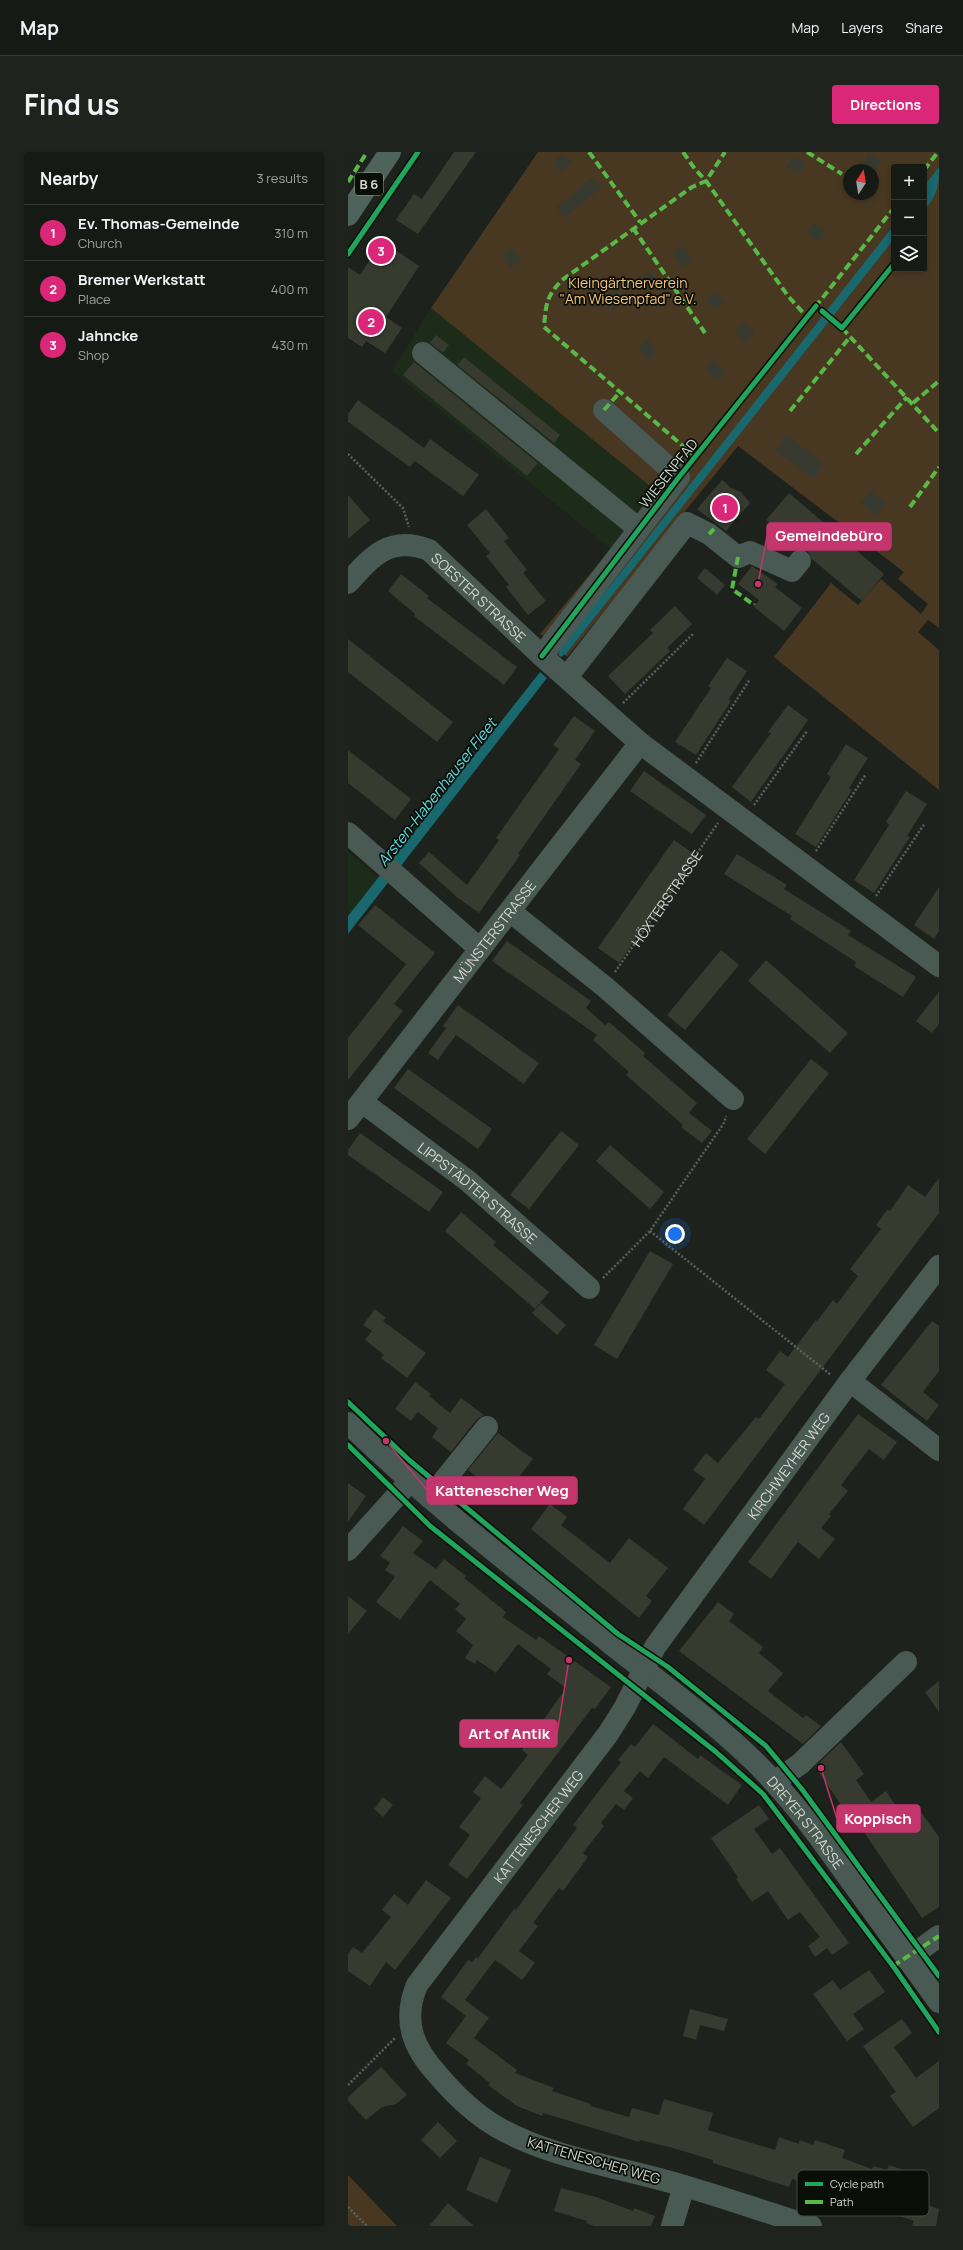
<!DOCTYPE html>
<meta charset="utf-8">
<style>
body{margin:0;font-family:Manrope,sans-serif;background:#1f231e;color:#f1f3f6}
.controls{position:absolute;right:12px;top:12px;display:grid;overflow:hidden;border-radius:4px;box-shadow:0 2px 6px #0003}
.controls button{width:36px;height:36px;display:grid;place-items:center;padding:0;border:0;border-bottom:1px solid #353834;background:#161a15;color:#f1f3f6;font:20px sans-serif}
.compass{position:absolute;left:495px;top:12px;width:36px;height:36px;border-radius:50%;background:#161a15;box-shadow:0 2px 6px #0003;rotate:12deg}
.you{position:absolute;left:327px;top:1082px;width:14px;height:14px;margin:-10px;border:3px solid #fff;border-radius:50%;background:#1a73e8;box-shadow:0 0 0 6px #1a73e833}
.badge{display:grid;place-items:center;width:26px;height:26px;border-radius:50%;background:#db2777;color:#fff;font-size:13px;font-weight:700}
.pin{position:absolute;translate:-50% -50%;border:2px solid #fff;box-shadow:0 1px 4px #0006}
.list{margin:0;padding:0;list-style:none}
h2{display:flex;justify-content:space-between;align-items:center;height:52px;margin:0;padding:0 16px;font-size:17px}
h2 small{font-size:13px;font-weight:400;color:#9ea1a0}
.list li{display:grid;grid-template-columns:26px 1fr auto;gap:12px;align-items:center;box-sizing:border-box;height:56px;padding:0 16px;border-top:1px solid #353834}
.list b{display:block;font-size:15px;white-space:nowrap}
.list p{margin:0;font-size:13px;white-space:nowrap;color:#9ea1a0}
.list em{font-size:13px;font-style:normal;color:#9ea1a0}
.icon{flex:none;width:22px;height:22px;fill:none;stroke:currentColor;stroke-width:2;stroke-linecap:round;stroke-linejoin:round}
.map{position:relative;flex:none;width:591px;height:2074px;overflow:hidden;border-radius:4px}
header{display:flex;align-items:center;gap:24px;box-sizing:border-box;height:56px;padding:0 20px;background:#161a15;border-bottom:1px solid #353834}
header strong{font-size:19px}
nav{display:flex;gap:22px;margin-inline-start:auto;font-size:14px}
.intro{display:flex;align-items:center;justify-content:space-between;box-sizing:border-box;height:96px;padding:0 24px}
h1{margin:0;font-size:28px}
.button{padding:10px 18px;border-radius:4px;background:#db2777;color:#fff;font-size:14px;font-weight:700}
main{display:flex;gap:24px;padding:0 24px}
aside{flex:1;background:#161a15;border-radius:4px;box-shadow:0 2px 6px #0003}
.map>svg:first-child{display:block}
.built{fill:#1d2c19}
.green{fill:#483822;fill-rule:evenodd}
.water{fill:#18686e}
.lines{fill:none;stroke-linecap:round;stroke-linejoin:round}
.stream{stroke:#18686e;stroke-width:5}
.building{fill:#373a2f}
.path{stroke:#58635e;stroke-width:2.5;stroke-dasharray:2 2;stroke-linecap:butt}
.minor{stroke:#495954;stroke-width:22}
.major{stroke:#4d635c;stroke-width:22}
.quiet{stroke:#58b947;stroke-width:4;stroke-dasharray:8 4;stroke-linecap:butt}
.cycleway-casing{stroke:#090e07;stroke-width:8}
.cycleway{stroke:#20a55d;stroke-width:5}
.labels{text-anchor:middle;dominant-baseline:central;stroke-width:3.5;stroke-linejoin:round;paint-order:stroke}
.shield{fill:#090e07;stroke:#969d94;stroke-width:1}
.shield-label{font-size:13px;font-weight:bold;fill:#d2dad0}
.park-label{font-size:14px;fill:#f8c27b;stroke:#090e07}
.street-label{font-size:14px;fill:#d2dad0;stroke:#090e07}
.water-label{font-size:15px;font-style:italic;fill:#62dae5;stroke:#090e07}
.key{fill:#090e07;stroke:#454b43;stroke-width:1}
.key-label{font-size:11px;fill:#d2dad0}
.leader{fill:none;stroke:#c4356d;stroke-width:1.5}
.callout-dot{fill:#c4356d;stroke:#090e07;stroke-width:1.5}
.callout{fill:#c4356d;stroke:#c4356d;stroke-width:1.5}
.callout-label{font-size:15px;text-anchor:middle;font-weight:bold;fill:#fff}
</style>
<header>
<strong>Map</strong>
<nav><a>Map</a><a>Layers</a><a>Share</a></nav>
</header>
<div class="intro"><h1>Find us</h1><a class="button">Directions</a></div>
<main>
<aside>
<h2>Nearby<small>3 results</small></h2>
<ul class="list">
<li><span class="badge">1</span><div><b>Ev. Thomas-Gemeinde</b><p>Church</p></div><em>310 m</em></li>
<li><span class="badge">2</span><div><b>Bremer Werkstatt</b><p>Place</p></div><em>400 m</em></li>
<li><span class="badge">3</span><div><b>Jahncke</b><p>Shop</p></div><em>430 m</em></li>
</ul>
</aside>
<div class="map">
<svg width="591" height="2074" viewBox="0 0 591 2074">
<rect width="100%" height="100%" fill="#1d221c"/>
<!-- built -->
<g class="built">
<path d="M83,156L308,339L263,397L44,219Z"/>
<path d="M0,700L30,726L0,764Z"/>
</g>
<!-- green -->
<g class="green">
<path d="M190,0H591V476L580,468L570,480L591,498V638L426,505L483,431L510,453L533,427L573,462L580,452L550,427L556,420L390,294L219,505L192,482L277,380L308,339L83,156ZM546,15H576V117H546ZM501,18H525V42H501Z"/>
<path d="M0,2023L49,2074H0Z"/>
</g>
<!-- water -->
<g class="water">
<path d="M591,15C591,36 589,42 576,59V34Z"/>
<path d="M546,73V87L217,503L209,497L266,429Z"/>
<path d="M192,520L199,526L0,782V764Z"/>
</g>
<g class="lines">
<!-- stream -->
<path class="stream" d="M213,502L218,495"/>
</g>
<!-- building -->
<g class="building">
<path d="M106,0H128L70,82L48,68L66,42L74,47Z"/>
<path d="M214,1L224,10L214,20L205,11Z"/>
<path d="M521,1L533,9L526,20L514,13Z"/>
<path d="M446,4L457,12L450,22L438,15Z"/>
<path d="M244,25L253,36L216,66L208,55L232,37L230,36Z"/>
<path d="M465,71L477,78L470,89L458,82Z"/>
<path d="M34,89L71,114L38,165L54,176L37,201L18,189L14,195L0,186V115L12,123Z"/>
<path d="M335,94L344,108L334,115L324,100Z"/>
<path d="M165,95L173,108L162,115L154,102Z"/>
<path d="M302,119L309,132L297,139L289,127Z"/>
<path d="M269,137L277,148L264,158L256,147Z"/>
<path d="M368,140L376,151L366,158L358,147Z"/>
<path d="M399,171L407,182L396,190L387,179Z"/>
<path d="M88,183L101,193L95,201L82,191Z"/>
<path d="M300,188L309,201L299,208L290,196Z"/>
<path d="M116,205L212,283L206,291L109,213Z"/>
<path d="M367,209L377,222L367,229L357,216Z"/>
<path d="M66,210L190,311L179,324L55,223Z"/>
<path d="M10,248L76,296L82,287L131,323L115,344L67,309L62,315L0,270V262Z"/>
<path d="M439,283L476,312L465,326L427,298Z"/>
<path d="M374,328L383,336L393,340L402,351L378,379L349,357Z"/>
<path d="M523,340L538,351L529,364L512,350Z"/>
<path d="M441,341L536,422L514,449L464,407L460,400L452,397L418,368Z"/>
<path d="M0,343L22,368L0,387Z"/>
<path d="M138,357L161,386L156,389L179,418L175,421L198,449L180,463L158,435L161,433L138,404L142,401L119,373Z"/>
<path d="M404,414L430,432L427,435L454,456L436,479L406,455L411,448L390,432Z"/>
<path d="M357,416L377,433L369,443L349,426Z"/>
<path d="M53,422L81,444L79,446L169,515L156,533L66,464L67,462L40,439Z"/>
<path d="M327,454L344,472L319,496L322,499L277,542L260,524L305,481L302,478Z"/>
<path d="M0,487L105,570L89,590L0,520Z"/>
<path d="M379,506L399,519L381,547L383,549L348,603L327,590L363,536L360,534Z"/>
<path d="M440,553L460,568L403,650L384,635L423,581L420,580Z"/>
<path d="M226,564L247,579L227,608L233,612L170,702L172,703L131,761L110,746L71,711L81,700L119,733L151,688L148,686L211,597L205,593Z"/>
<path d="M498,592L520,606L501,636L504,638L468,695L447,682L483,625L479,622Z"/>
<path d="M0,598L63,647L47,668L0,631Z"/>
<path d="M296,619L358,663L344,682L282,639Z"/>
<path d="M558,639L579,652L559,684L562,685L526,741L506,728L541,673L538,670Z"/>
<path d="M326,688L346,702L271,811L250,796Z"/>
<path d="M389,702L439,733L436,737L503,779L500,783L568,825L555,845L506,814L508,810L442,767L444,764L376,722Z"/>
<path d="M591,735V779L586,787L566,773Z"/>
<path d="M27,753L87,801L46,852L55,859L0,928V886L58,812L10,773Z"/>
<path d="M159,789L243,849L238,856L257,873L261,870L297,901L295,904L349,951L341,961L364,979L354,991L333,975L335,973L278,923L281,920L245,888L249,883L144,809Z"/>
<path d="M373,798L391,813L337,878L319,863Z"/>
<path d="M418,808L500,881L482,901L400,829Z"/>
<path d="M591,840V872L584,881L568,869Z"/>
<path d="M110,853L191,911L176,932L108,883L90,908L80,901L98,876L95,874Z"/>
<path d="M463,907L481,921L417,1002L399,987Z"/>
<path d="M60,917L144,977L130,997L46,936Z"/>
<path d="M213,979L231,993L181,1057L162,1043Z"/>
<path d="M12,981L95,1040L81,1060L0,1003V998Z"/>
<path d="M262,993L316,1040L302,1057L248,1009Z"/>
<path d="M591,1026V1061L356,1373L335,1357L357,1327L345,1318L358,1301L370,1311L408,1265L411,1267L437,1232L418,1218L432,1199L440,1205L468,1168L469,1169L485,1148L489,1152L510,1124L502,1117L533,1077L528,1073L539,1058L542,1059L560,1033L577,1045Z"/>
<path d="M113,1060L148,1090L145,1093L201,1140L187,1157L97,1079Z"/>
<path d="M302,1099L325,1112L269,1207L246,1193Z"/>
<path d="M193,1151L218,1173L209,1183L184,1161Z"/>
<path d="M27,1157L38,1166L35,1169L78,1201L59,1226L33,1206L36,1203L17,1188L24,1179L15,1173Z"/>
<path d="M584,1169L591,1174V1219L575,1240L591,1253L579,1269L533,1233Z"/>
<path d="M67,1230L83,1242L81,1244L102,1261L113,1246L136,1263L129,1267L103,1300L84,1285L90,1276L70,1260L63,1269L47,1257Z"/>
<path d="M510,1262L549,1290L536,1308L521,1297L493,1333L500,1339L481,1362L483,1364L473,1376L487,1387L471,1407L450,1390L423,1427L400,1410Z"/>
<path d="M150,1281L185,1307L170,1326L175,1330L158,1352L145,1341L147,1339L120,1318Z"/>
<path d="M0,1331L18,1344L0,1370Z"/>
<path d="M202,1352L219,1365L213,1373L262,1411L281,1386L320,1416L298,1444L304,1449L291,1466L183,1377Z"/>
<path d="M55,1374L75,1389L65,1401L88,1417L96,1407L118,1424L116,1426L158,1460L155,1465L188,1488L191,1484L263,1535L247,1557L244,1556L172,1651L175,1653L119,1727L100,1713L122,1683L111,1675L133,1646L125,1640L137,1624L153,1637L180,1603L174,1598L218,1536L199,1522L203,1517L170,1492L148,1521L129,1508L127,1512L117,1506L125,1493L108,1479L118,1467L107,1457L112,1452L82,1428L52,1468L28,1450L47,1425L37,1418L42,1411L32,1404Z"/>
<path d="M0,1444L19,1459L0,1482Z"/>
<path d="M370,1450L386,1462L381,1469L415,1495L411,1501L435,1521L420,1539L455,1566L458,1563L473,1574L455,1592L331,1499Z"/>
<path d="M591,1529V1560L577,1540Z"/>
<path d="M305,1572L350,1607L352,1603L394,1633L380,1653L316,1605L300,1626L292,1619L276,1639L285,1646L276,1658L268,1652L253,1671L256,1674L235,1701L240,1705L215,1739L211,1736L185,1771L190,1774L171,1799L187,1811L174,1828L147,1808L117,1848L141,1866L126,1886L169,1918L167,1921L206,1936L204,1939L243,1952L242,1954L281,1965L284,1956L311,1963L316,1947L365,1961L360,1978L427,1998L431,1985L451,1992L452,1988L465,1993L467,1988L497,1998L494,2006L524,2017L526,2014L539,2018L541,2013L570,2023L562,2047L591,2057L588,2074H564L566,2069L518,2052L515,2060L491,2052L493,2044L444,2027L441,2035L365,2011V2008L321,1995L292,1988L291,1990L195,1961L194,1964L169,1954L140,1933L142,1931L118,1912L121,1908L98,1891L118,1864L93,1845L120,1808L124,1810L128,1805L130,1806L166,1757L168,1758L229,1676L225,1673L273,1610L270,1608L283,1592L287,1595Z"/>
<path d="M493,1590L516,1622L508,1628L523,1650L538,1639L556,1666L570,1656L591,1685V1755L574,1766L514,1677L511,1679L467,1615Z"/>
<path d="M35,1645L45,1653L35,1665L26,1657Z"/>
<path d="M411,1653L421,1667L406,1677L424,1702L432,1696L501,1791L484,1803L479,1796L467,1805L460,1794L472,1785L452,1760L440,1768L420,1739L404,1750L388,1727L390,1725L363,1686Z"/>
<path d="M78,1728L103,1746L47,1818L38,1810L22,1834L0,1819V1802L5,1795L14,1801L43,1765L34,1758L46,1742L60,1753Z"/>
<path d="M521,1818L537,1840L505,1862L516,1877L499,1889L465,1842L485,1828L492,1838Z"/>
<path d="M342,1857L380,1867L376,1879L352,1873L348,1888L335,1884Z"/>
<path d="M554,1867L564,1881L546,1895L568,1926L591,1909V1956L565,1975L542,1944L548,1940L515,1894Z"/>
<path d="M33,1915L59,1943L48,1952L34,1955L18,1968L0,1949V1945Z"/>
<path d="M90,1970L109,1989L92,2006L73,1988Z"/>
<path d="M132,2005L163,2018L149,2051L118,2038Z"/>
<path d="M213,2036L248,2045L285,2059L286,2056L307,2064L303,2074H246L238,2071L239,2069L206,2059Z"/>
<path d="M100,2051L126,2074H81Z"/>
</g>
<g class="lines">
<!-- path -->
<g class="path">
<path d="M0,302L55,356L61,375"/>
<path d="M406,453L407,451"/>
<path d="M275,551L345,482"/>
<path d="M348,611L402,527"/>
<path d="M406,653L459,579"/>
<path d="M468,699L518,622"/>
<path d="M528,744L577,671"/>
<path id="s1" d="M267,820L370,671"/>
<path d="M302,1079L483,1223"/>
<path d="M255,1126L302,1079L376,971L378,964"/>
<path d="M0,1933L47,1886"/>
<path d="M0,2055L19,2074"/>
</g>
<!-- minor -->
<g class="minor">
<path d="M75,201L291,377"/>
<path id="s2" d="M0,431C24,404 42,383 81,398L194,504L292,591L591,814"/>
<path d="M194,504L331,325L256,258"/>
<path d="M219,525L339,371L361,382L390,405L402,400L444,419L452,409"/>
<path d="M0,681L132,797"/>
<path d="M163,760L257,835L385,947"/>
<path id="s3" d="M14,950L120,1029L241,1136"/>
<path id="s4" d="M0,967L292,591"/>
<path d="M502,1229L591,1298"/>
<path id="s5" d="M0,1271C82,1351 172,1420 262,1491C311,1530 363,1567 407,1610C430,1633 450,1657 469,1682L591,1850"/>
<path d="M82,1346L139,1275"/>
<path d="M0,1398L62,1329"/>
<path d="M426,1630L452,1612L558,1510"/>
<path d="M559,1807L591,1784"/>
<path d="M324,2074L336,2034"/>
<path id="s6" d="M463,2074C420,2061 378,2046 336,2034C274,2015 205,2007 149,1975C127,1962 106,1942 90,1923C65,1896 54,1869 69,1833L260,1582L277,1555L307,1495L502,1229L591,1114"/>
</g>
<!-- major -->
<path class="major" d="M0,63L42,0"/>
<!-- quiet -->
<g class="quiet">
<path d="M241,0L292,70"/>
<path d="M335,0L347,17L358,29L440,144L459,165"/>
<path d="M459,0L494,22"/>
<path d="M576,18L590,0"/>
<path d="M0,30L19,0"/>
<path d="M285,76L357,181"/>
<path d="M469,155L468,154L546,56"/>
<path d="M494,176L591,281"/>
<path d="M565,251L591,229"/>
<path d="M256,258L272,240"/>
<path d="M442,259L502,185"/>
<path d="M508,302L559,245"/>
<path d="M348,305L196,175C198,152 198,145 214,128L344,35L358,29L377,0"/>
<path d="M562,355L591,315"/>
<path d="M361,382L366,377"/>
<path d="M390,405L384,437L406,453"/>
<path d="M545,1814L591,1784"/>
</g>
<!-- cycleway casing -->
<g class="cycleway-casing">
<g id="cycleway">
<path d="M0,102L70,0"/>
<path d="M474,159L494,176L546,112"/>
<path d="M194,504L331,325L468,154"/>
<path d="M0,1250L61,1308L270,1482L320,1515L418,1594L453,1636L591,1824"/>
<path d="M0,1293L82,1374L368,1600L415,1642L545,1814L591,1880"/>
</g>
</g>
<!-- cycleway -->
<use href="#cycleway" class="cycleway"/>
</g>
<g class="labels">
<!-- shield labels -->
<rect class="shield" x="7" y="21" width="28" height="22" rx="3"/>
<g class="shield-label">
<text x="21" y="32">B 6</text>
</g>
<!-- park labels -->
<g class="park-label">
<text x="280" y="130">Kleingärtnerverein<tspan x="280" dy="16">"Am Wiesenpfad" e.V.</tspan></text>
</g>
<!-- street labels -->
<g class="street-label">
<text transform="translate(320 321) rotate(-51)">WIESENPFAD</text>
<text stroke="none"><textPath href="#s2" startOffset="164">SOESTER STRASSE</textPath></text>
<text stroke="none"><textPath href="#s1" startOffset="90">HÖXTERSTRASSE</textPath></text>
<text stroke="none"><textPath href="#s4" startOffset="238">MÜNSTERSTRASSE</textPath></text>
<text stroke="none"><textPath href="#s3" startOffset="147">LIPPSTÄDTER STRASSE</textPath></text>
<text stroke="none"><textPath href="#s6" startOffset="1147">KIRCHWEYHER WEG</textPath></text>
<text stroke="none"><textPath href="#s5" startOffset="609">DREYER STRASSE</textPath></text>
<text stroke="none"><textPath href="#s6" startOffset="707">KATTENESCHER WEG</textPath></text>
<text transform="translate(246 2008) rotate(16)">KATTENESCHER WEG</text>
</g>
<!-- water labels -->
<g class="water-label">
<text transform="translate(89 640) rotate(-52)">Arsten-Habenhauser Fleet</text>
</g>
</g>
<!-- legend -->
<rect x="449" y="2018" width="132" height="46" rx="6" class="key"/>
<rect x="457" y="2030" width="18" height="4" fill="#20a55d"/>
<rect x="457" y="2048" width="18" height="4" fill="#58b947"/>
<g class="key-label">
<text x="482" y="2036">Cycle path</text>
<text x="482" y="2054">Path</text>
</g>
<!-- callouts -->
<path class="leader" d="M410 432L419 384M38 1289L79 1338M221 1508L209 1582M473 1616L489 1667"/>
<g class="callout-dot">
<circle cx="410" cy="432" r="4"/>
<circle cx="38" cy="1289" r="4"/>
<circle cx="221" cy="1508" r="4"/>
<circle cx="473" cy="1616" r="4"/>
</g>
<g class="callout">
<rect x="419" y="371" width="124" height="27" rx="4"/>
<rect x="79" y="1325" width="150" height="27" rx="4"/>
<rect x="112" y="1568" width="97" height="27" rx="4"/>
<rect x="489" y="1653" width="83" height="27" rx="4"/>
</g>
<g class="callout-label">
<text x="481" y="389">Gemeindebüro</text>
<text x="154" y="1344">Kattenescher Weg</text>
<text x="161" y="1587">Art of Antik</text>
<text x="530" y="1672">Koppisch</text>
</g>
</svg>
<div class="controls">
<button>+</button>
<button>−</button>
<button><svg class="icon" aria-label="layers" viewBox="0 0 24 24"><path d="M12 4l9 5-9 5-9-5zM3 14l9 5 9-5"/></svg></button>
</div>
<svg class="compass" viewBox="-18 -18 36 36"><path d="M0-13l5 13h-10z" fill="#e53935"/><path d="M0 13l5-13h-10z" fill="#9ea1a0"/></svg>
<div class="you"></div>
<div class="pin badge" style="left:377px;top:356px">1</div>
<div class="pin badge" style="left:23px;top:170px">2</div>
<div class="pin badge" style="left:33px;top:99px">3</div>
</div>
</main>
